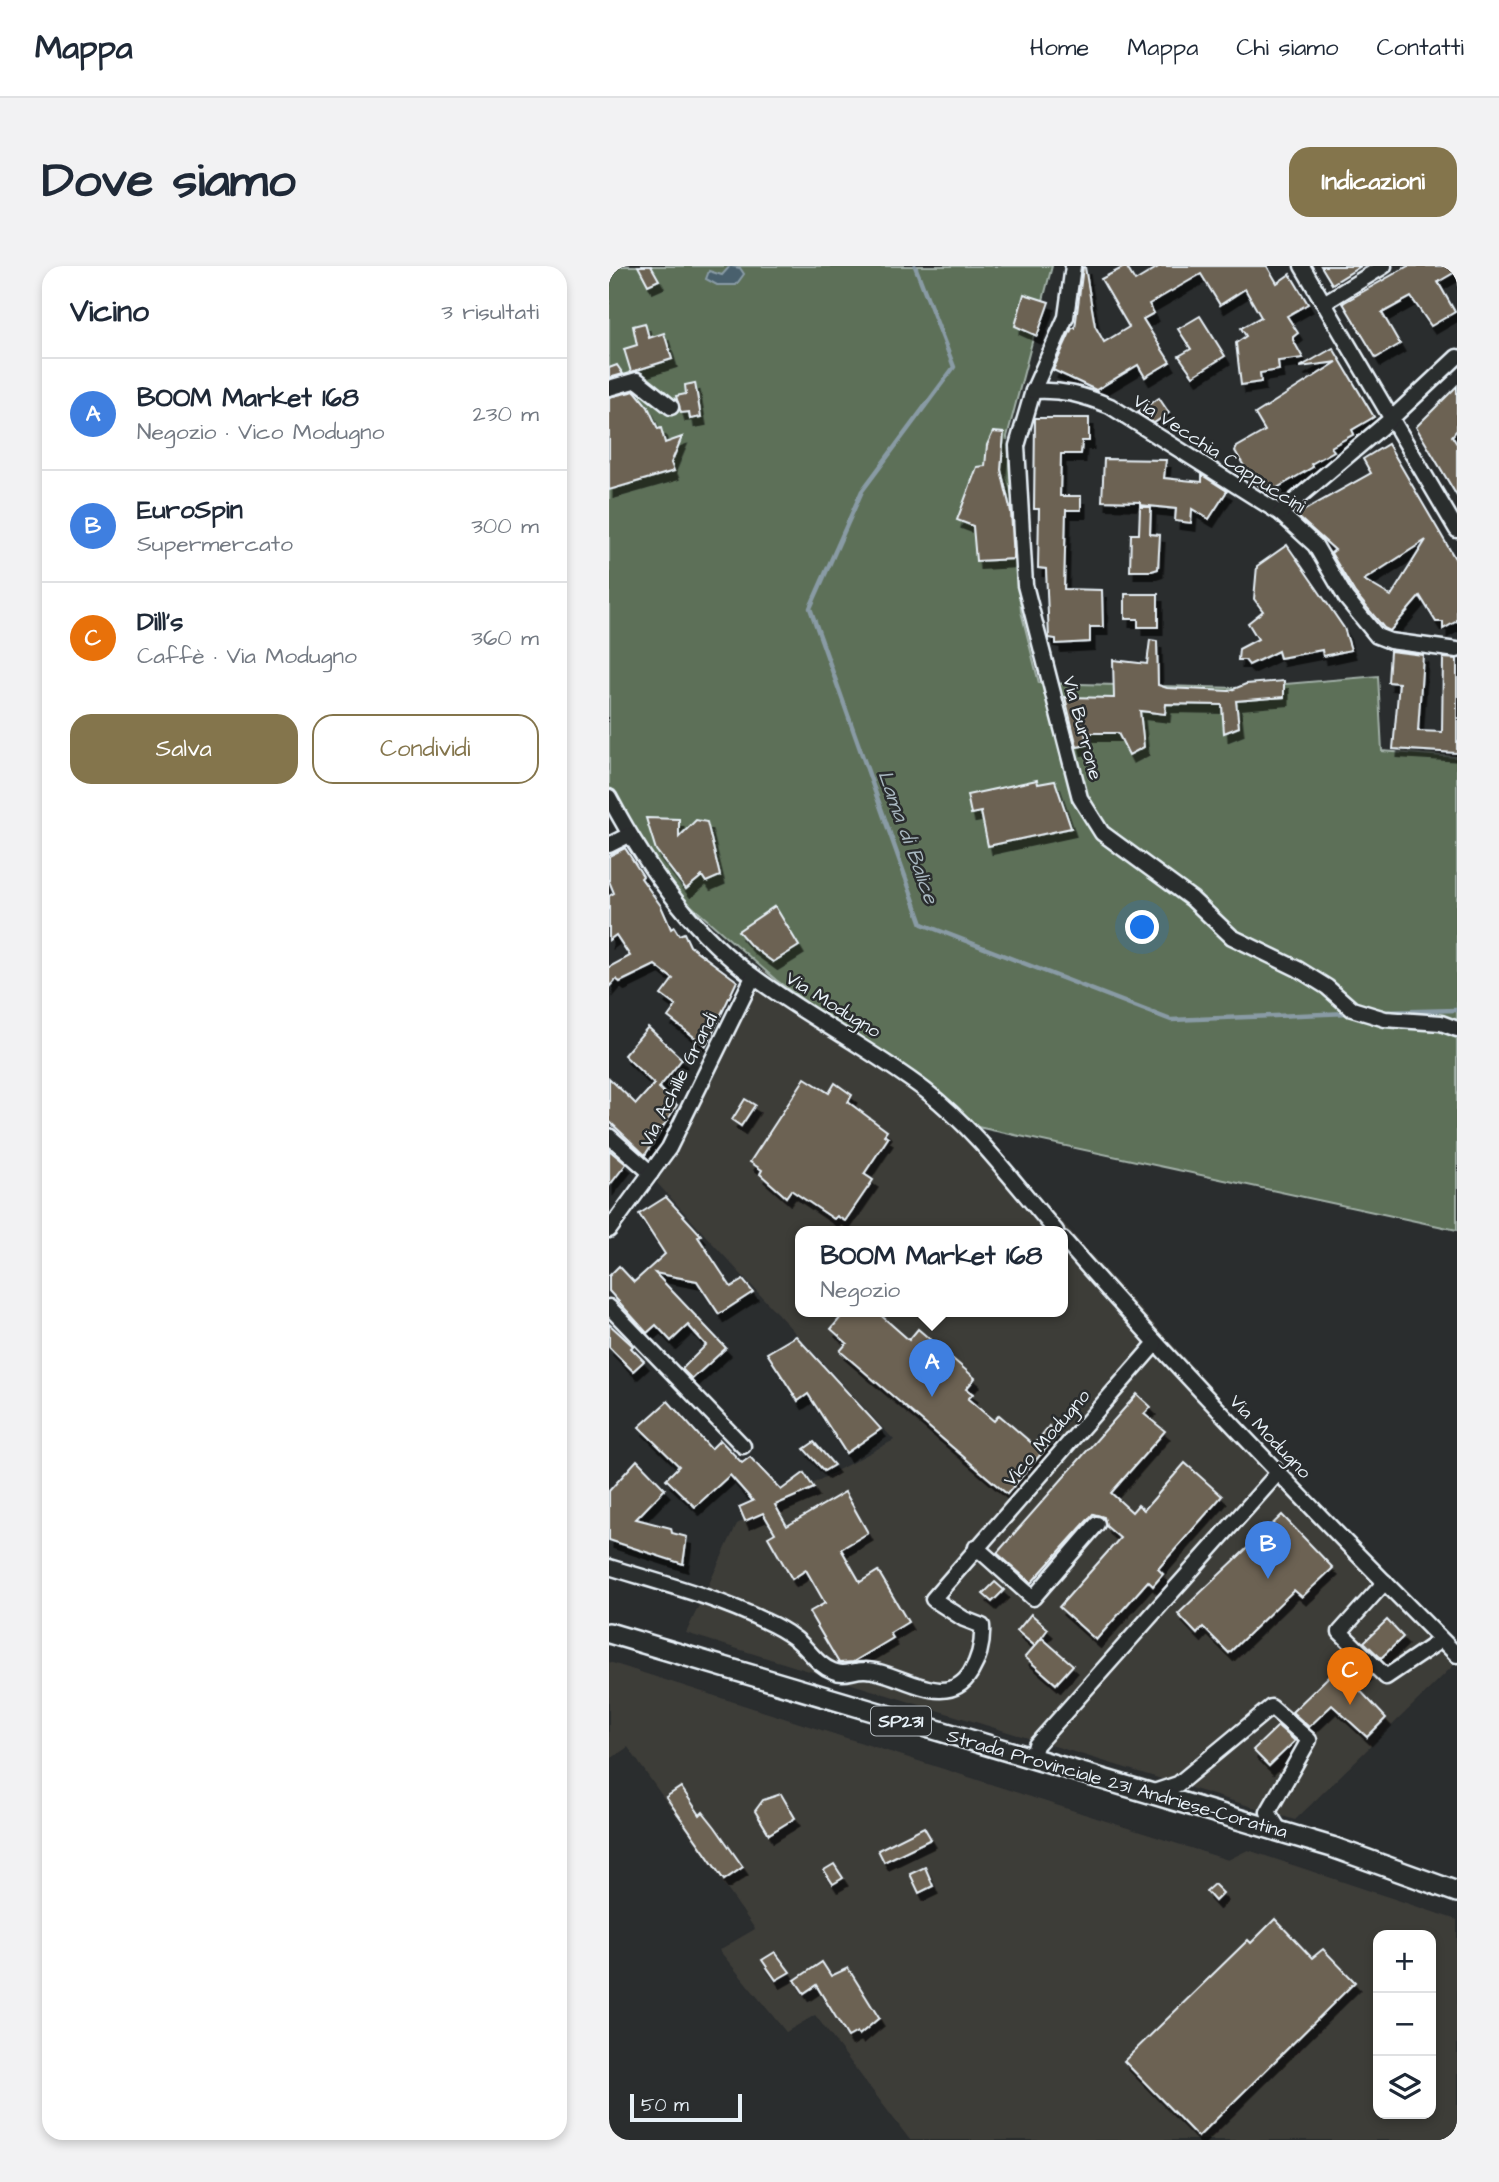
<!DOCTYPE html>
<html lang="it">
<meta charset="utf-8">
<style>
body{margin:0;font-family:"Architects Daughter",sans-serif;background:#f2f2f3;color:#1f2937}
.controls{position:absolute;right:21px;bottom:21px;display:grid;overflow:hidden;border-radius:14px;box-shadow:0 4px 10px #0003}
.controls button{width:63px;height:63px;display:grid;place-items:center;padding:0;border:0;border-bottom:2px solid #e0e1e3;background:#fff;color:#1f2937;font:35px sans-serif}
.scale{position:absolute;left:21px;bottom:18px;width:112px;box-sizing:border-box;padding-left:7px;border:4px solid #e8f1f8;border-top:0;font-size:19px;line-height:24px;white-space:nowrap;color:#e8f1f8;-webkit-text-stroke:5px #2a2d2e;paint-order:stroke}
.you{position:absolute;left:534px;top:662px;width:24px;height:24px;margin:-18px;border:5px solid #fff;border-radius:50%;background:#1a73e8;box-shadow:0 0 0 10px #1a73e833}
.badge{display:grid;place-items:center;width:46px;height:46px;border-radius:50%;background:#84754c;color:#fff;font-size:23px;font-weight:700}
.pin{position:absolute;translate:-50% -58px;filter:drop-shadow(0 2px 4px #0008)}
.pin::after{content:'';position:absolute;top:37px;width:24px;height:21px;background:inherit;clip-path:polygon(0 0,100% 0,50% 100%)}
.popup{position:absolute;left:186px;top:960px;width:273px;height:91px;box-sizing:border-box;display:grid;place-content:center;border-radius:14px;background:#fff;filter:drop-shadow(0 2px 5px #0005);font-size:23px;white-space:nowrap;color:#747a83}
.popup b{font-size:26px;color:#1f2937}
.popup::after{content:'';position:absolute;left:50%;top:100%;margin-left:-14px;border:14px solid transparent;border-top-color:#fff}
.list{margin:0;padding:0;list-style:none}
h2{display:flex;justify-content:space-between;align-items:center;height:91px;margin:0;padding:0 28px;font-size:30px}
h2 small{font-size:23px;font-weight:400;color:#747a83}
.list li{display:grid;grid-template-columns:46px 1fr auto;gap:21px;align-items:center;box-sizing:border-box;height:112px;padding:0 28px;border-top:2px solid #e0e1e3}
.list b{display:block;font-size:26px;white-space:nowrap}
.list p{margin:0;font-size:23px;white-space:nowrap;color:#747a83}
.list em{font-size:23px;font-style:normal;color:#747a83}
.actions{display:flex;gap:14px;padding:21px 28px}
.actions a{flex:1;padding:16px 0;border:2px solid #84754c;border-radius:21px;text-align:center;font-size:24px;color:#84754c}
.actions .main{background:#84754c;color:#fff}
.icon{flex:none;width:38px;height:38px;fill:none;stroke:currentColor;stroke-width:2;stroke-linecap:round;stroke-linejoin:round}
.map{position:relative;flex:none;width:848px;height:1874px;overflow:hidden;border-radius:21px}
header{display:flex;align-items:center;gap:42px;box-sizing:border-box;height:98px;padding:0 35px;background:#fff;border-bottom:2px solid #e0e1e3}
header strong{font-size:33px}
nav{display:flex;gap:38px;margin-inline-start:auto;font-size:24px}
.intro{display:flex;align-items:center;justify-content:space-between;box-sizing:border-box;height:168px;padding:0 42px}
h1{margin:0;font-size:49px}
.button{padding:18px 32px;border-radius:21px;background:#84754c;color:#fff;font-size:24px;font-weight:700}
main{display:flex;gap:42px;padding:0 42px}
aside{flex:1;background:#fff;border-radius:21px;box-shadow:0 4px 10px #0003}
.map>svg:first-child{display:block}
.built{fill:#3e3d39;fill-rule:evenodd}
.green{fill:#5d7059;stroke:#a2b0a8;stroke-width:2}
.water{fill:#49616d;stroke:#899ba5;stroke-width:2}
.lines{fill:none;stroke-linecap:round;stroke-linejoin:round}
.stream{stroke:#899ba5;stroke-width:4.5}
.building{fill:#6c6253;stroke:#e8f1f8;stroke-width:2;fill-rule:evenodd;filter:url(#shadow)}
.minor-casing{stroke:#e8f1f8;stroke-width:19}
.major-casing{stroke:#e8f1f8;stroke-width:24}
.minor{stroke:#2a2d2e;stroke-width:14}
.major{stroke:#2a2d2e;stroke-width:19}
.labels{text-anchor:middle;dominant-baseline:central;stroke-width:5;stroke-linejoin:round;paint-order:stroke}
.shield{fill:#2a2d2e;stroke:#afb6bb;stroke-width:2}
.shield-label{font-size:18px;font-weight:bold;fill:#e8f1f8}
.street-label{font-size:19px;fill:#e8f1f8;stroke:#2a2d2e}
.water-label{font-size:21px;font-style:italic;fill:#a8b7c0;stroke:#2a2d2e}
</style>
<header>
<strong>Mappa</strong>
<nav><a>Home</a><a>Mappa</a><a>Chi siamo</a><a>Contatti</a></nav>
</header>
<div class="intro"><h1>Dove siamo</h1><a class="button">Indicazioni</a></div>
<main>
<aside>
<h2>Vicino<small>3 risultati</small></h2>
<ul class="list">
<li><span class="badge" style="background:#3f7fe0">A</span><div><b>BOOM Market 168</b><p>Negozio · Vico Modugno</p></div><em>230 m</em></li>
<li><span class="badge" style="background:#3f7fe0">B</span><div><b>EuroSpin</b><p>Supermercato</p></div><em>300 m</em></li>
<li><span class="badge" style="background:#e8710a">C</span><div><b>Dill's</b><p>Caffè · Via Modugno</p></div><em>360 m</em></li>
</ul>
<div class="actions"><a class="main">Salva</a><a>Condividi</a></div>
</aside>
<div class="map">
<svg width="848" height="1874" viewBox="0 0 848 1874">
<defs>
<filter id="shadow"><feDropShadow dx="4.5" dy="8" stdDeviation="0" flood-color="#0009"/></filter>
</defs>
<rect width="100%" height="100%" fill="#2a2d2e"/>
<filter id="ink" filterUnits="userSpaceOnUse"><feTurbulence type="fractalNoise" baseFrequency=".0143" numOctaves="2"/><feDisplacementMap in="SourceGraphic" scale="14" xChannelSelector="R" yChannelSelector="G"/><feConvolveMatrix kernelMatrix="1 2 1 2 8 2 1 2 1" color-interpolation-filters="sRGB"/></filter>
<g filter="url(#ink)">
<!-- built -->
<g class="built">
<path d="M155,703L346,837L679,1207L848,1377V1396L686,1554L77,1367L128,1258L285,1174L48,917ZM192,965H454V1045H192Z"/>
<path d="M0,1396L619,1594L639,1584L848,1654V1868L842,1874H301L206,1749L177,1766L110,1684L146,1663L19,1481L0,1494ZM769,1669H822V1848H769Z"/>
</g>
<!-- green -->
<path class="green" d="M0,0H443L398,171L412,345L430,417L630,422L769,410L773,485L848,491V964L364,860L167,714L47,609L0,524Z"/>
<!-- water -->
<path class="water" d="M121,0L131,2L135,8L127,19H108L97,13L100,5L113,9Z"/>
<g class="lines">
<!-- stream -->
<g class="stream">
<path d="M306,0L345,101L253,225L201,342L313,658L562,754L740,747"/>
<path d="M774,746L848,744"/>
</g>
</g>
<!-- building -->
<g class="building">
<path d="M29,0H42L50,14L39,19Z"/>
<path d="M517,0L526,15L551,0H658L668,17L681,8L699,38L678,50L689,67L684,71V74L694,92L669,95L670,104L651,107L652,116L632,119L627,77L637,70L632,62L652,51L636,23L611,39L592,8L540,38L545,47L534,53L561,96L536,111L529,99L487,124L444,104L463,62H466L474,1H476L486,60L495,76L520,61L492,13Z"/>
<path d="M712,0H752L723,18Z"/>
<path d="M799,0H848V5L829,16L846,46L822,60L802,31L773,47L791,78L767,92L734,37Z"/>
<path d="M415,28L440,36L428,70L406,60Z"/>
<path d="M591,50L616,90L584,110L570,90L582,83L569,63Z"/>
<path d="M36,57L40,72L55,67L63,93L22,106L15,83L28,79L24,60Z"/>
<path d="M724,82L765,151L743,164L745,168L722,181L725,185L702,198L704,201L666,223L663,220L654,225L638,205L626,185L628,181L656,165L646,148L728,96L691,101Z"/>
<path d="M8,99L14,108L0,112V102Z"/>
<path d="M86,117L92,151L81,153L80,146L72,147L67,130L77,128L76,119Z"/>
<path d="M848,120V164L843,170L848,178V230L807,161Z"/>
<path d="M26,125L39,141L49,163L52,162L56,177L73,171L62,197L65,205L0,224V131Z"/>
<path d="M550,132L560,147L545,157L528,146Z"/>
<path d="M426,152H480V175H473L472,188H452L451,230H472V244H457L455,323L493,324L494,361H481V376L447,378V373L440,372L437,303L429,302L430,243H425Z"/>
<path d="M384,166L395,167L392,204L402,246L405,293L367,295L364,260L348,254L368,201L376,200L378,179Z"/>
<path d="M779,178L848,296V355L834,363V356H827L811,330L781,365L775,362L746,327L722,287L726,284L687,249L762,207L754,193ZM817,274L782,330L755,314Z"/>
<path d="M495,193L557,194L555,212L593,216V209L618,225L600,253L583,243L582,257L566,255L567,243L531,239V236L493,235Z"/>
<path d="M531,241H542L541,268L551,269L549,303L543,305H521L522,268H530Z"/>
<path d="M678,279L735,362L742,384L714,390L713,384L671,392L669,385L640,399L636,394H629L630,383L649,373L639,357L654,345L645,333L648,300Z"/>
<path d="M516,328H549V361H529V353H516Z"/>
<path d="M541,374L548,375L549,419L558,422L620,425L637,418L675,415V431L627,435L630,461L615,467L613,439L557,438L556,448L531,445L535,481L520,489L509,467H476L478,479L468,481L456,431L505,432L504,394L538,398Z"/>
<path d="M781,385L814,389L809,465L833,466L834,392L848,393V487L784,483L790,417L779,416Z"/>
<path d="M428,514L429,518L446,515L462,562L379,580L372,546L362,548L358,529Z"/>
<path d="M37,552L70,553V571L87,554L98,556L111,610L97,616L93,610L77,623L47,584Z"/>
<path d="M16,582L34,610L32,612L52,640L62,663L65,661L70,669L75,667L81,680L128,715L97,780L59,751L67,740L52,729L64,713L46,699L11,716L7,713L0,721V701L21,690L7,669L0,674V630L5,627L0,615V590Z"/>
<path d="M166,640L190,680L164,696L142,680L129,665Z"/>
<path d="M39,761L73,793L50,822L68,839L36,889L0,855V812L27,838L45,818L15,789Z"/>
<path d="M196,812L220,827L226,817L243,829L239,836L278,865L275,869L279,872L255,908L264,914L236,955L228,950L225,953L182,924L177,931L151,908L153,904L141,896Z"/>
<path d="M136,833L146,839L132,860L123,854Z"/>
<path d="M0,884L17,898L0,920Z"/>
<path d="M57,931L92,969L89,971L122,1021L134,1014L144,1026L110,1048L88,1015L46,1007L117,1082L83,1113L73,1103L97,1079L79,1059L62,1075L47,1059L38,1067L0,1025V1010L10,1000L25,1016L56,988L30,948Z"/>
<path d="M237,1045H267L300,1074L309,1063L366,1112L357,1123L364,1128L359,1133L385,1155L390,1149L425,1179L440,1160L449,1168L398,1228L231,1085L238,1077L222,1063Z"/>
<path d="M0,1058L24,1080L22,1082L35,1095L24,1105L0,1081Z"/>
<path d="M187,1070L272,1163L237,1187L199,1128L189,1135L158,1087Z"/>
<path d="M528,1128L542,1141L535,1148L556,1165L502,1227L523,1246L529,1239L535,1244L576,1197L613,1230L549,1303L554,1308L544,1320L539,1315L487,1374L450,1341L511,1272L497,1260L495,1251L484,1248L422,1317L388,1287Z"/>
<path d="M59,1135L102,1183L111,1174L133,1197L141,1191L172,1224L195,1207L205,1222L166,1239L178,1260L236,1226L259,1267L232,1283L251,1316L269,1305L299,1356L281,1367L284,1372L244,1396L230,1397L200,1346L216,1337L197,1304L183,1313L159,1271L166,1267L154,1247L136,1255L130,1241L144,1235L121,1209L86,1241L57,1213L70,1200L30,1161Z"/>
<path d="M205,1176L225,1199L215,1205L195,1183Z"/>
<path d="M28,1194L56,1223L27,1253L62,1262L63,1267L78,1271L74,1298L0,1274V1225Z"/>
<path d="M673,1249L724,1302L693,1331L685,1324L620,1387L594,1361L588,1368L569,1348Z"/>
<path d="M386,1316L395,1324L383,1336L374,1328Z"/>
<path d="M422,1348L439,1363L426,1380L408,1365Z"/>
<path d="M778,1354L794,1371L772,1392L755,1376Z"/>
<path d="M433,1372L464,1399L447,1418L416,1391Z"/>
<path d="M741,1390L758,1406L745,1418L777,1452L758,1471L723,1439L700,1461L683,1446Z"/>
<path d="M669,1460L686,1475L660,1500L644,1484Z"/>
<path d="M72,1521L91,1549L94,1546L106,1561L134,1601L115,1614L57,1531Z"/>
<path d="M172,1528L186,1552L160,1568L146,1545L154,1534Z"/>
<path d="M315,1561L322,1573L275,1596L269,1584Z"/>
<path d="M225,1598L234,1612L224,1618L215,1604Z"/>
<path d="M316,1601L324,1620L310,1627L301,1608Z"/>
<path d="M605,1618L614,1627L606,1635L597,1625Z"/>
<path d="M666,1653L703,1692L714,1683L746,1716L589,1871L515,1795L639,1674L642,1677Z"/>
<path d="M166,1686L181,1706L167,1714L153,1694Z"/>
<path d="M213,1696L222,1710L239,1702L270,1752L250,1769L248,1766L239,1771L207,1719L195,1727L186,1714Z"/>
</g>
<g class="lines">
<!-- minor casing -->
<g class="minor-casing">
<g id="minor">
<path d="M464,0L457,51L424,125L408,180L416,319L471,532L493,567L583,633L623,671L689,703L718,721L743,743L776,753L832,757L848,763"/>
<path d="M693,0L848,264"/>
<path d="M715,37L775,0"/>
<path d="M0,122L28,114L62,141"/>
<path d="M424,125C453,123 474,129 501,140L671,247L706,279L737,332L768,370L781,375L848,384"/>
<path d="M671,247L782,153L848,91"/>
<path d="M0,531C36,599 82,666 145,711C200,752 262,783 317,825C367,864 406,918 447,965"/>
<path d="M0,579L20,569"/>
<path d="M0,870L42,907"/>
<path d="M0,964L60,882L144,711"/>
<path d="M454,973C580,1117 713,1254 848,1389"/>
<path d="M0,1041L134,1180"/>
<path d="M367,1281L424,1332L488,1258"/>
<path d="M0,1301C52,1317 107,1331 156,1355C165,1359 176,1365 184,1371C199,1381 206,1398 224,1405C236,1410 243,1404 255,1404C288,1403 337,1448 362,1406C371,1391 374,1377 373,1360L355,1353L324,1333L546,1078"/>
<path d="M776,1316L731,1366L777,1411L832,1374"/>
<path d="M423,1493L427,1479L668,1208"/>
<path d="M542,1527L569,1518L662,1441L700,1474L659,1546L672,1567"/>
</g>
</g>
<!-- major casing -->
<g class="major-casing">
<path id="major" d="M0,1367L723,1581L848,1626"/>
</g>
<!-- minor -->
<use href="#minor" class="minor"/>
<!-- major -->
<use href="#major" class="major"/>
</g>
</g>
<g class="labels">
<!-- shield labels -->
<rect class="shield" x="262" y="1440.5" width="60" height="29" rx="5"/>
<g class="shield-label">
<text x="292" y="1455">SP231</text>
</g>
<!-- street labels -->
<g class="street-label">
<text transform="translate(610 188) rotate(33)">Via Vecchia Cappuccini</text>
<text transform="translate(473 462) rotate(75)">Via Burrone</text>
<text transform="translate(224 739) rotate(32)">Via Modugno</text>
<text transform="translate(70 814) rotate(-63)">Via Achille Grandi</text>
<text transform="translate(661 1171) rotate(46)">Via Modugno</text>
<text transform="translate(438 1172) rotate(-49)">Vico Modugno</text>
<text transform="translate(508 1518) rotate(16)">Strada Provinciale 231 Andriese-Coratina</text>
</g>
<!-- water labels -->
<g class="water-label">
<text transform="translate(299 571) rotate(70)">Lama di Balice</text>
</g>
</g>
</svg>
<div class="controls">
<button>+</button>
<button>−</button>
<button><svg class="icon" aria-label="layers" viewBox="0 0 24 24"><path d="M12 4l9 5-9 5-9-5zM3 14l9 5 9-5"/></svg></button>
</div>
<div class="scale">50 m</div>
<div class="you"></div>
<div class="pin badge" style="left:323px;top:1131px;background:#3f7fe0">A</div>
<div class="popup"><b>BOOM Market 168</b>Negozio</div>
<div class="pin badge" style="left:659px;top:1313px;background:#3f7fe0">B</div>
<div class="pin badge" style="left:741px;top:1439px;background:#e8710a">C</div>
</div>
</main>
